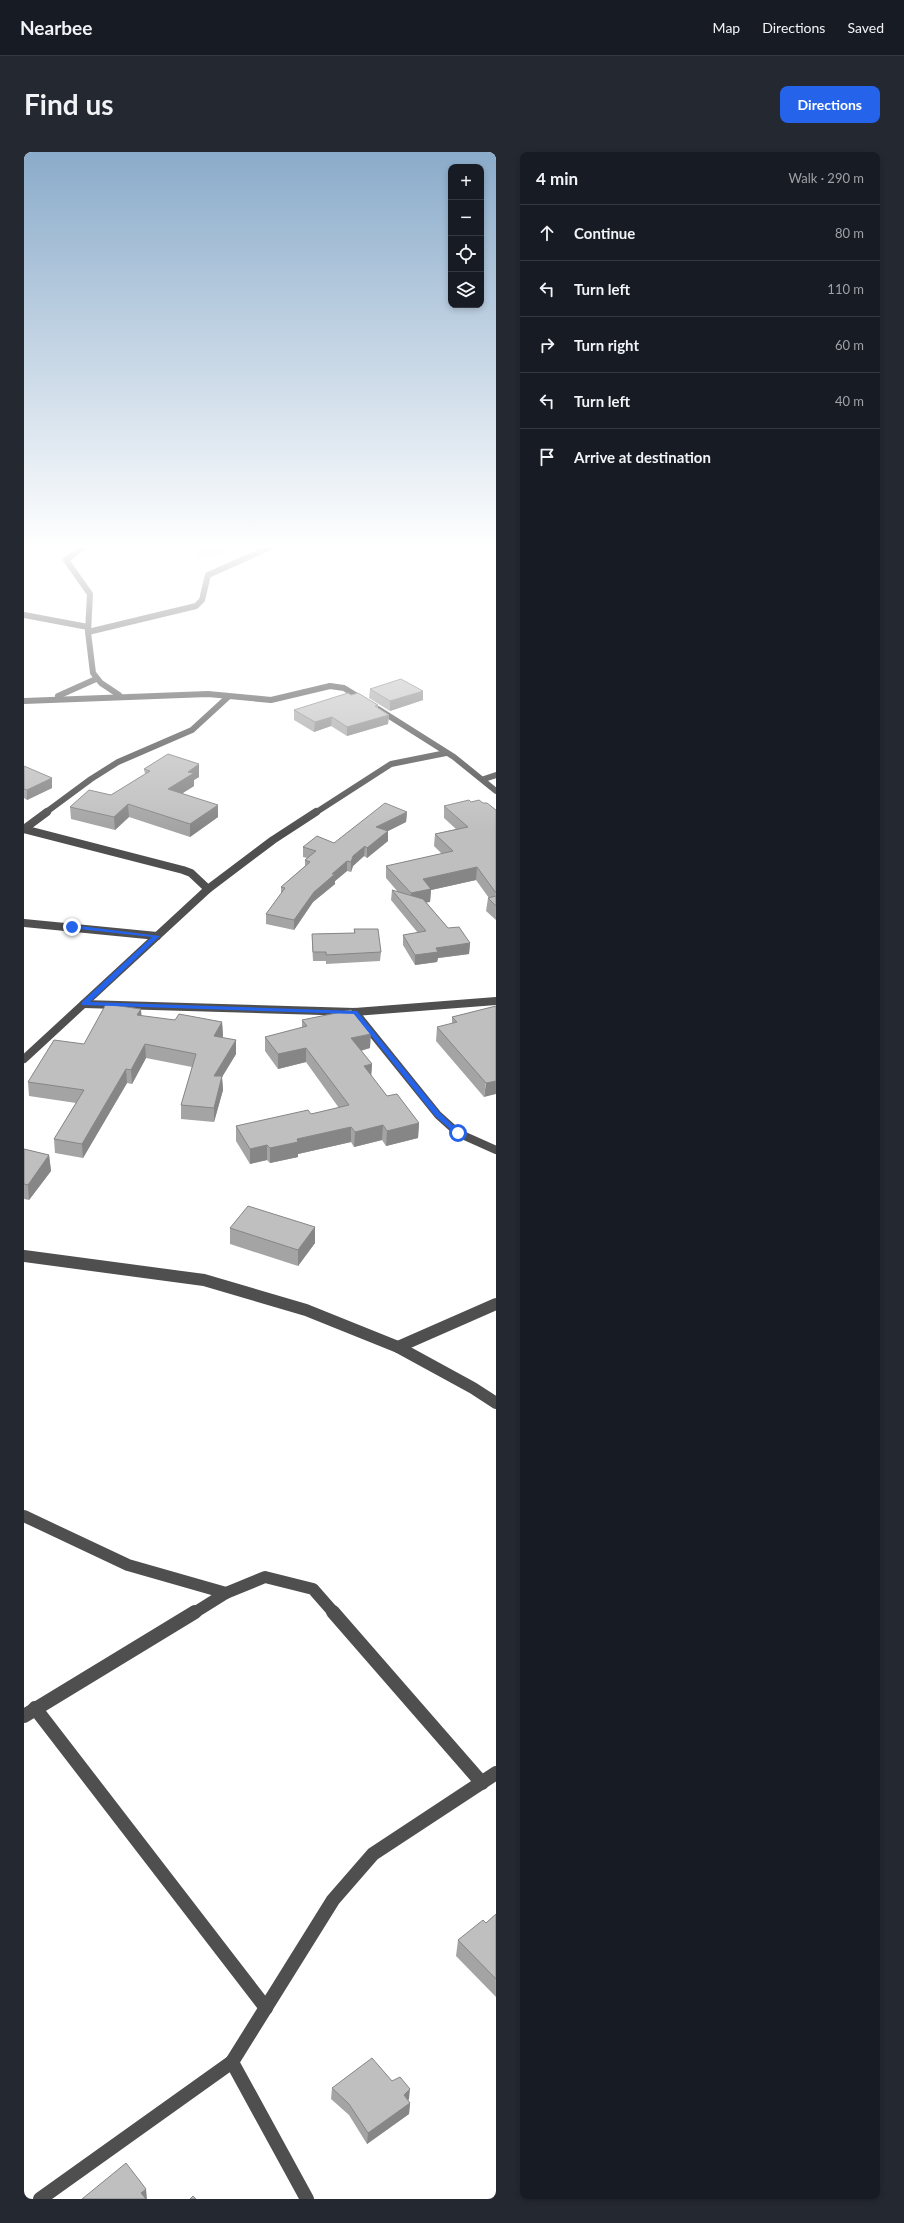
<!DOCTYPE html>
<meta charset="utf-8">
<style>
body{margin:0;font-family:Lato,sans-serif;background:#242831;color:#f1f3f6}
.controls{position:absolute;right:12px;top:12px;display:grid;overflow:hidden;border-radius:8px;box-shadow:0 2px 6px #0003}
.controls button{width:36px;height:36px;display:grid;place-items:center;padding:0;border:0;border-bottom:1px solid #363941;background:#171b24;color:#f1f3f6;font:20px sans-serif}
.stop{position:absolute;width:12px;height:12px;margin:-9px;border:3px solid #2563eb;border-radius:50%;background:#fff}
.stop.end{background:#2563eb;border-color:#fff;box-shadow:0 1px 4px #0008}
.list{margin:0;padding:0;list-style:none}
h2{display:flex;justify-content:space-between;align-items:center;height:52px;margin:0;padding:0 16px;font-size:17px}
h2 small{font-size:13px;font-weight:400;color:#9ea1a6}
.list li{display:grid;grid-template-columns:26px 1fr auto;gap:12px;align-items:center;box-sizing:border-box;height:56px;padding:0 16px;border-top:1px solid #363941}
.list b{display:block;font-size:15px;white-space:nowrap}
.list em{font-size:13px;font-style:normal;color:#9ea1a6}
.icon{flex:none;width:22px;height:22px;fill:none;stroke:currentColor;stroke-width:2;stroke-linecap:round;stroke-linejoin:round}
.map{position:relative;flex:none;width:472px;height:2047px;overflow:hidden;border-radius:8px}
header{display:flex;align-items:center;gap:24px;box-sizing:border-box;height:56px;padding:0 20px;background:#171b24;border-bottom:1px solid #363941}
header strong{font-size:19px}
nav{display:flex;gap:22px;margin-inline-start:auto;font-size:14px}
.intro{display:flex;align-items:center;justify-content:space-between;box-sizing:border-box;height:96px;padding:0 24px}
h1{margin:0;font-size:28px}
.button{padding:10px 18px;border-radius:8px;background:#2563eb;color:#fff;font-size:14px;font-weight:700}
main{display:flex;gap:24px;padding:0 24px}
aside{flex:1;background:#171b24;border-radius:8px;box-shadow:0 2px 6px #0003}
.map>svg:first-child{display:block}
.green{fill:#d6d6d6}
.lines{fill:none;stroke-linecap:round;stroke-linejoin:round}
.minor-far3{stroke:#4f4f4f;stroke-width:6}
.minor-far2{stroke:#4f4f4f;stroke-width:8}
.minor-far1{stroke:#4f4f4f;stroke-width:12}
.minor{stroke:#4f4f4f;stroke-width:14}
.wall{fill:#a4a4a4}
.shaded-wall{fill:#868686}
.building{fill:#bfbfbf;stroke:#868686}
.route{fill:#2563eb}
</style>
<header>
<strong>Nearbee</strong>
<nav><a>Map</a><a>Directions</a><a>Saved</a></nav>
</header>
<div class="intro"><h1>Find us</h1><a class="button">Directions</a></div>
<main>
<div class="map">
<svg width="472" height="2047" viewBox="0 0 472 2047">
<rect width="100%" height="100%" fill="#fff"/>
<!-- green -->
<path class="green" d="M69,393H213L201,402L171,405L173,393L67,395Z"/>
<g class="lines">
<!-- minor-far3 -->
<g class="minor-far3">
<path d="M62,393L42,408L66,442L64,480L69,521L77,531L95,543"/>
<path d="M0,463L64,475"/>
<path d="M64,480L172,454L178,448L184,423L247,395"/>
<path d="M34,544L72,527"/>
<path d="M0,549L184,542L247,548L306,534L320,536L341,549"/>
<path d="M354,557L430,605L472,639"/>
<path d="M460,627L472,623"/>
<path d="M21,661L67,627L94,610L168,578L204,545"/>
<path d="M291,661L367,612L422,601"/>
</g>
<!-- minor-far2 -->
<g class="minor-far2">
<path d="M0,677L23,660"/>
<path d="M0,677L159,718L167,721L184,737"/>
<path d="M0,771L133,784"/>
<path d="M60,852L331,860L472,849"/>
<path d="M331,860L414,963L434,981L472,998"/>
<path d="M0,907L184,737L249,688L292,660"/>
</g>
<!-- minor-far1 -->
<g class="minor-far1">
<path d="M0,1104L180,1128L282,1158L374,1195L449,1236L472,1251"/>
<path d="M374,1195L472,1152"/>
<path d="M0,1364L104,1413L202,1441"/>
<path d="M170,1461L202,1441L241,1425L289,1437L310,1461"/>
</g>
<!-- minor -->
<g class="minor">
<path d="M309,1460L458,1631"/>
<path d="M11,1556L242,1856"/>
<path d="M0,1564L171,1460"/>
<path d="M16,2047L208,1910"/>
<path d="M283,2047L208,1910L309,1748L349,1702L472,1621"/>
</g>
</g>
<!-- wall -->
<g class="wall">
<path d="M346,537L399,548L366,559L345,546Z"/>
<path d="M327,543L354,553V557L365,563L364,572L323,584L307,574L290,580L270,568V558Z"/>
<path d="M0,614L28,626V636L3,648L0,646Z"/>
<path d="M120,617L175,625L170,628V634L158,641L194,665L166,685L105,665L91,678L47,667L46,655L87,643L121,622Z"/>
<path d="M447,650L459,651L472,658V768L462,759L464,746H465L452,728L407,738L406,750H402L424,776L446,791L445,802L414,806L413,810L391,813L379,793V783L394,781L367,748L368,738L374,740L362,726V714L418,702L410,694L411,682L432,677L420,666V654Z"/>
<path d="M383,660L382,670L364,679V689L343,706L340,704L329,714L327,720L323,719L311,729V732L289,750L270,778L242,772V762L257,742V735L281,714V708L283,706L279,705V695L310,691Z"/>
<path d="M330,777L357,800L356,809L302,812V809H289L288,791V782L330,781Z"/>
<path d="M472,854L460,945L412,889L413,875L428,872V865Z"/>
<path d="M117,857V864L151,868L198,870L199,884L198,886L212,888V902L198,925L199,938L190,970L157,967V953L168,915L122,906L108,932L103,931L59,1006L31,1001L30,987L52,951L5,944L4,930L60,892Z"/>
<path d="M278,868L346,896L337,899L348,912L347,924L363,944L395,971L394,986L362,994L358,988L330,995L327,990L274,1002V1005L246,1011L243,1008L226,1012L212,989V974L287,962L315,956L282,910L254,917L241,899V885L278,876Z"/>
<path d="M0,997L25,1003L27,1019L5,1048L0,1047Z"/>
<path d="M291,1075V1091L274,1114L206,1092V1076Z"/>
<path d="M472,1762V1845L432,1804L434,1788L462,1771Z"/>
<path d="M368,1929L385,1947L384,1948L386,1951L385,1962L343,1992L325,1963L307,1947L308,1936Z"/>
</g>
<!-- shaded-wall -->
<g class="shaded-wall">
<path d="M399,539V548L366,559V549Z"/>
<path d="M365,563L364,572L323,584V575Z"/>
<path d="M308,565L307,574L290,580L291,570Z"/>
<path d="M175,612V625L170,628V634L145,650L144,637L164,620Z"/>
<path d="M28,626V636L3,648V638Z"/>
<path d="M104,652L105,665L91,678L90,665Z"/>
<path d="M194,653V665L166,685V672Z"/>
<path d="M383,660L382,670L352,685V675Z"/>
<path d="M364,679V689L343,706V696Z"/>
<path d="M341,694L340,704L329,714L327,720V710L329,704Z"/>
<path d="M323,709V719L311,729V732L289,750L270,778V768L290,740L308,722Z"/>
<path d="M453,715L452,728L407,738L406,750L387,753V741L399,727Z"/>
<path d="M446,791L445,802L414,806L413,810L391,813V803L412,796Z"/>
<path d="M117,857L118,871L113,863Z"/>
<path d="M198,870L199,884L190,898V884Z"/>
<path d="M347,882L346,896L327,901V886Z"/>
<path d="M212,888V902L198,925L199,938L190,970V924Z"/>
<path d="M121,892L122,906L108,932L107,918Z"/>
<path d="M282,896V910L254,917V902Z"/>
<path d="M348,912L347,927L340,914Z"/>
<path d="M102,917L103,931L59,1006L58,992Z"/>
<path d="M472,929V942L460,945L462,931Z"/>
<path d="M395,971L394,986L362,994L363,979Z"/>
<path d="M359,973L358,988L330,995L331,980Z"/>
<path d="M327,975V990L274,1002V1005L246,1011V996L273,987Z"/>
<path d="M243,993V1008L226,1012V997Z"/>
<path d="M25,1003L27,1019L5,1048L4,1033Z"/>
<path d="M291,1075V1091L274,1114V1098Z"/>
<path d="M386,1937L385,1947L379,1954L380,1943Z"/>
<path d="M386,1951L385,1962L343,1992L344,1981Z"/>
<path d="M122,2037L123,2047H118L117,2041Z"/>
</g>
<!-- building -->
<g class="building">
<path d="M377,527L399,539L366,549L346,537Z"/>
<path d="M324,541L327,543L334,541L354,553L351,554L365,563L323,575L308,565L291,570L270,558Z"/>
<path d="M144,602L175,612L164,620L170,621L144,637L194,653L166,672L104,652L90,665L46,655L65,638L87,643L126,619L120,617Z"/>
<path d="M0,614L28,626L3,638L0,637Z"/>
<path d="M445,648L447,650L455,648L459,651H463L472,658V741L453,715L399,727L407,737L387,741L362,714L429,699L411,682L444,675L420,654Z"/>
<path d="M361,651L383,660L352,675L364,679L343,696L341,694L329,704L327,710L323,709L308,722H311L290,740L270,768L242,762L261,736L257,735L286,710L281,708L292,699L279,695L293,684L310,691Z"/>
<path d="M368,738L399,747L424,776L435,775L446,791L412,796L414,800L391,803L379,783L402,779Z"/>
<path d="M472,744V754L464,746Z"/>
<path d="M330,777H354L357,800L302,803V800H289L288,782L331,781Z"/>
<path d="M82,852L117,857L113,863L151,868L155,862L198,870L190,884L212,888L190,924H198L190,956L157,953L172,902L121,892L107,918L102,917L58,992L30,987L60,938L4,930L30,888L60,892Z"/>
<path d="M472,854V929L462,931L413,875L433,870L428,865Z"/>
<path d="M327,858L347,882L327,886L348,912L340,914L363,944L373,942L395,971L363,979L359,973L331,980L327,975L273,987L274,990L246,996L243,993L226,997L212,974L284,958L287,962L325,953L282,896L254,902L241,885L283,874L278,868Z"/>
<path d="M0,997L25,1003L4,1033L0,1032Z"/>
<path d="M224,1054L291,1075L274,1098L206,1076Z"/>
<path d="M472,1762V1827L434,1788L459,1768L462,1771Z"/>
<path d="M348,1906L368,1929L376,1925L386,1937L380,1943L386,1951L344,1981L325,1952L308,1936Z"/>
<path d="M102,2011L122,2037L117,2041L122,2047H58Z"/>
<path d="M169,2044L172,2047H166Z"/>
</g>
<!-- sky -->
<linearGradient id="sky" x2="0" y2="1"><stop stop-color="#8aabca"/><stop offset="0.58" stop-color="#fff"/><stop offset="1" stop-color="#fff" stop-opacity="0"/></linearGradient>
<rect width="472" height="680" fill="url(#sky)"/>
<!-- route -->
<path class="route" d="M48,773L136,784L66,850L333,859L416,961L437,981L432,982L411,964L330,862L58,853V850L128,785L46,776Z"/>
</svg>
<div class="controls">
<button>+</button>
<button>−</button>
<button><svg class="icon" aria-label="locate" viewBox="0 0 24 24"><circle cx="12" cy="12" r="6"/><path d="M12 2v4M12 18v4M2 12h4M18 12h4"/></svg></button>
<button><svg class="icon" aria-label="layers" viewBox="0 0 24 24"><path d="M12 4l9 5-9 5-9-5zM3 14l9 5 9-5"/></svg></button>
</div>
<div class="stop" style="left:434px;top:981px"></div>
<div class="stop end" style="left:48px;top:775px"></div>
</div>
<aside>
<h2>4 min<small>Walk · 290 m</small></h2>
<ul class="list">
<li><svg class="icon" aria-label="ahead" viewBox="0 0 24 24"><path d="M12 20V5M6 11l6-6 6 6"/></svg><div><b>Continue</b></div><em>80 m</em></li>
<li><svg class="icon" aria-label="left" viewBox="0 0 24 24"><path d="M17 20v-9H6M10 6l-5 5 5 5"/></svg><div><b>Turn left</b></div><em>110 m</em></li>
<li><svg class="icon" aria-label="right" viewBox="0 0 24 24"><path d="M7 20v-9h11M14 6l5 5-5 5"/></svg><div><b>Turn right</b></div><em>60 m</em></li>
<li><svg class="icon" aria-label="left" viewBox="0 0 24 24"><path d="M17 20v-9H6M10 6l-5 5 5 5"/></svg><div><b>Turn left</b></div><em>40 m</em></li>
<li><svg class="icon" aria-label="arrive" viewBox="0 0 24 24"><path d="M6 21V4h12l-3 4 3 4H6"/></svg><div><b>Arrive at destination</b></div></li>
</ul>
</aside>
</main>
